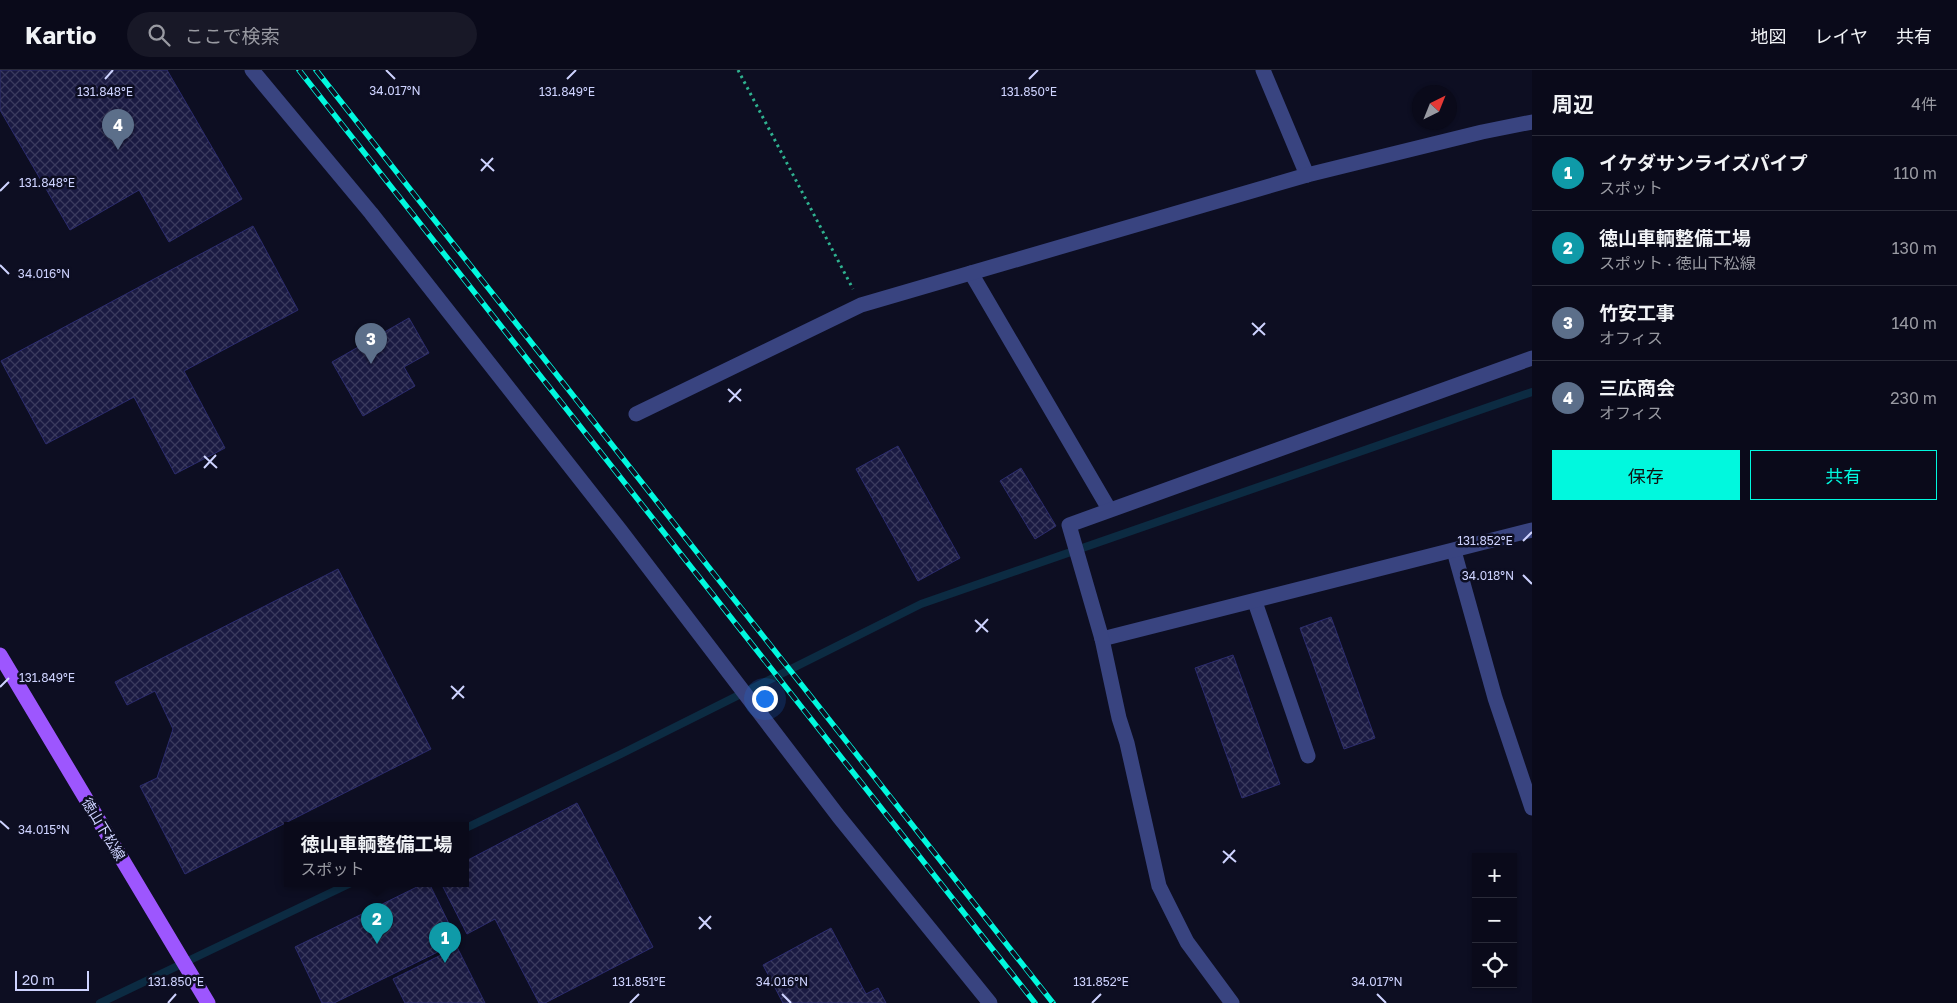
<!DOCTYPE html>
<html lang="ja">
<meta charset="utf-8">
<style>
body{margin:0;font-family:"Golos Text","Noto Sans JP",sans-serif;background:#181827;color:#f1f3f6}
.controls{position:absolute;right:15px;bottom:15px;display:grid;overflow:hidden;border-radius:0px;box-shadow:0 1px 4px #0004}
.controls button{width:45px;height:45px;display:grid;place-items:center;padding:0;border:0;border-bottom:1px solid #2a2b39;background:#0a0a1a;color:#f1f3f6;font:25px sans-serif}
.compass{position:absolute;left:1412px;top:15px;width:45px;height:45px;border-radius:50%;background:#0a0a1a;box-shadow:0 1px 4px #0004;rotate:43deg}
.scale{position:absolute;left:15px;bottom:12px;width:74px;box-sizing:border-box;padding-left:5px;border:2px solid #ced3ff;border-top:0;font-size:14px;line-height:18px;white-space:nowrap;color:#ced3ff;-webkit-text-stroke:4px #0d0e22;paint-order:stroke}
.you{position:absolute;left:764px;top:628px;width:18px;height:18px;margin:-12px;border:4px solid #fff;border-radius:50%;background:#1a73e8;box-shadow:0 0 0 8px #1a73e833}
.badge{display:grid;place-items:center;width:32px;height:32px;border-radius:50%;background:#01f8de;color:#fff;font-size:16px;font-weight:700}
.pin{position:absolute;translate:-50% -41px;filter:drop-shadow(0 1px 2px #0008)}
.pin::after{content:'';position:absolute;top:26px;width:18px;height:15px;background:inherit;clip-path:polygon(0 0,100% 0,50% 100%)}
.popup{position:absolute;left:284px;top:752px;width:185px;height:65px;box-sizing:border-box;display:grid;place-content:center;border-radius:0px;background:#0a0a1a;filter:drop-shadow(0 1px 4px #0005);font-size:16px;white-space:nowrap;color:#999aa2}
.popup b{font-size:19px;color:#f1f3f6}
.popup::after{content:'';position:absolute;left:50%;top:100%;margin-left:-10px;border:10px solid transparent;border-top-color:#0a0a1a}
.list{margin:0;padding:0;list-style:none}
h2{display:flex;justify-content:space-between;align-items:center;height:65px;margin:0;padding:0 20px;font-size:21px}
h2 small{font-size:16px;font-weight:400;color:#999aa2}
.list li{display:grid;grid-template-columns:32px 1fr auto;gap:15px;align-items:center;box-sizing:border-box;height:75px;padding:0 20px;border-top:1px solid #2a2b39}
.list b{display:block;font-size:19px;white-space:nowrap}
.list p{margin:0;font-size:16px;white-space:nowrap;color:#999aa2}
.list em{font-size:16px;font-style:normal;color:#999aa2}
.actions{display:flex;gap:10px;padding:15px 20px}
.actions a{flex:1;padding:11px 0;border:1px solid #01f8de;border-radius:0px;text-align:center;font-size:18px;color:#01f8de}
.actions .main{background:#01f8de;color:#111}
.icon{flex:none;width:28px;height:28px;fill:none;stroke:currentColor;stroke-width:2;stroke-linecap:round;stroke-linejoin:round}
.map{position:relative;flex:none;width:1532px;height:933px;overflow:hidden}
header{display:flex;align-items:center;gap:30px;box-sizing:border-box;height:70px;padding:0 25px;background:#0a0a1a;border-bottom:1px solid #2a2b39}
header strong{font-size:24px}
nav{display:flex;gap:28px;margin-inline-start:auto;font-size:18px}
.search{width:350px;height:45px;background:#181827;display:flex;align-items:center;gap:12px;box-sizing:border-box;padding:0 18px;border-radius:28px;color:#999aa2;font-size:19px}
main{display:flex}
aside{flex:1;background:#0a0a1a}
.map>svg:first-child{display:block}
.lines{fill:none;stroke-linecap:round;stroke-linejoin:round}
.stream{stroke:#0c2b42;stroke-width:8}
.building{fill:url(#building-cross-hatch);stroke:#2c2c6e}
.path{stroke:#2fb290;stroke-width:3;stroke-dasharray:2.5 4;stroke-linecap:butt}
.minor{stroke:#394480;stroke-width:15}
.major{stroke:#9d56fe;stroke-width:15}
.rail-casing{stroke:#01f8de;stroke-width:5.5}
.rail{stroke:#0d0e22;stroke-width:4;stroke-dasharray:11;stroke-linecap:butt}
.ticks{fill:none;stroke:#ced3ff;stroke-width:2}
.labels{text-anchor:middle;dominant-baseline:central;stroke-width:5;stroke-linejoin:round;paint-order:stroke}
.street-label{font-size:14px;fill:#ced3ff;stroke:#0d0e22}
.ticks-label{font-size:12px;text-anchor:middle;fill:#ced3ff;stroke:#0d0e22;stroke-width:5;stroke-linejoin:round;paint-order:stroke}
</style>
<header>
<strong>Kartio</strong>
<div class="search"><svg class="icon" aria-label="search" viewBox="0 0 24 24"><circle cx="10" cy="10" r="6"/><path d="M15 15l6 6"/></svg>ここで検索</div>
<nav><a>地図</a><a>レイヤ</a><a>共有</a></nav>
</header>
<main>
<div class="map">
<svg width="1532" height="933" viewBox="0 0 1532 933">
<defs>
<pattern id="building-cross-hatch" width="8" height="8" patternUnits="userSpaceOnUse" patternTransform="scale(1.25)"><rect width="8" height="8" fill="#1a1a42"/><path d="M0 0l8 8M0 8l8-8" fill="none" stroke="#3a3a5e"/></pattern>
</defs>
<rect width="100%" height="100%" fill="#0d0e22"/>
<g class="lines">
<!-- stream -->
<g class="stream">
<path d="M466,758L621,684L921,534L1532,322"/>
<path d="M100,933L351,813"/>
</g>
</g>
<!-- building -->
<g class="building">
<path d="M0,0H167L242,129L169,172L139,120L70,160L0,40Z"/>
<path d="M253,156L298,240L184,301L225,378L175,404L134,327L46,374L1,291Z"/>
<path d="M409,248L429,283L404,297L415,316L363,346L332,292Z"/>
<path d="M898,376L960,488L918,511L856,399Z"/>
<path d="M1021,398L1056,456L1035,469L1000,411Z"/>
<path d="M338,499L431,679L185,804L140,716L157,708L173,659L155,621L127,635L115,612Z"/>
<path d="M1331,547L1375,668L1344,679L1300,558Z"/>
<path d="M1233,585L1280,714L1242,728L1195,598Z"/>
<path d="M577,733L653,877L545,933H539L495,849L467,864L441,813H466V791Z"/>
<path d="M425,813H429L458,872L334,933H322L295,877Z"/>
<path d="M831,858L866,924L878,918L886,933H783L763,895Z"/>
<path d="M457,877L485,933H405L393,909Z"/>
</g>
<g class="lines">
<!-- path -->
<path class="path" d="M738,0L853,219"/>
<!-- minor -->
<g class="minor">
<path d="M252,0L371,143L620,460L839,747L990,933"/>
<path d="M1263,0L1307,105"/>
<path d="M971,203L1109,439"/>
<path d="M636,344L861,235L1307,105L1482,62L1532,52"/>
<path d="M1454,481L1495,628L1532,738"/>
<path d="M1255,532L1308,686"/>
<path d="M1102,569L1532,460"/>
<path d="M1232,933L1187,872L1159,816L1127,673L1119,648L1102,569L1069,455L1532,288"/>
</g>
<!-- major -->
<path class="major" d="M0,585L208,933"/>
<!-- rail casing -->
<g class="rail-casing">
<g id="rail">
<path d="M299,0L1035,933"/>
<path d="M316,0L1053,933"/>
</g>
</g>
<!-- rail -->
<use href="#rail" class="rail"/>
</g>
<!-- ticks -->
<path class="ticks" d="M386,0L395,9M105,9L113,0M567,9L576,0M1029,9L1038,0M481,89L494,101M481,101L493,88M0,121L9,112M0,195L9,204M1252,253L1265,265M1253,265L1265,253M728,319L741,331M729,332L741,319M204,386L217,398M204,398L216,385M1523,471L1532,462M1523,505L1532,514M975,550L988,562M976,562L988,549M451,616L464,628M0,617L9,608M452,629L464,616M0,751L9,759M1223,781L1236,792M1223,793L1235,780M699,847L711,859M699,859L711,846M782,924L791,933M1377,924L1386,933M168,933L176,924M630,933L639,924M1092,933L1101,924"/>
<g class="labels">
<!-- street labels -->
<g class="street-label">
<text transform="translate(104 759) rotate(59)">徳山下松線</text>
</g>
</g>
<g class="ticks-label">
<text x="395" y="25">34.017°N</text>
<text x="567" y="26">131.849°E</text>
<text x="105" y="26">131.848°E</text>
<text x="1029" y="26">131.850°E</text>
<text x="47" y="117">131.848°E</text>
<text x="44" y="208">34.016°N</text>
<text x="1485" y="475">131.852°E</text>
<text x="1488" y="510">34.018°N</text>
<text x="47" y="612">131.849°E</text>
<text x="44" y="764">34.015°N</text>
<text x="176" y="916">131.850°E</text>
<text x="639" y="916">131.851°E</text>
<text x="1101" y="916">131.852°E</text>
<text x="782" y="916">34.016°N</text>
<text x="1377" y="916">34.017°N</text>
</g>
</svg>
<div class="controls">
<button>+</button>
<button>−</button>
<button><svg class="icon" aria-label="locate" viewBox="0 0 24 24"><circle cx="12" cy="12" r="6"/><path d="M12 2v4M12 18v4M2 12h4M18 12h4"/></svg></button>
</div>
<svg class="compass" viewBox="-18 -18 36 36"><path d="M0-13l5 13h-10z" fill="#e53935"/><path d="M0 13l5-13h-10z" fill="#999aa2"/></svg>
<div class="scale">20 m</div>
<div class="you"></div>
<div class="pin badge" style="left:445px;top:893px;background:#0f9aa8">1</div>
<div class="pin badge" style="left:377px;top:874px;background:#0f9aa8">2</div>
<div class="popup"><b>徳山車輌整備工場</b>スポット</div>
<div class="pin badge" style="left:371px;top:294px;background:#5c6f8a">3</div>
<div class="pin badge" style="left:118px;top:80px;background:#5c6f8a">4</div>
</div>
<aside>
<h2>周辺<small>4件</small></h2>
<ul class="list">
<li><span class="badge" style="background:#0f9aa8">1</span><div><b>イケダサンライズパイプ</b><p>スポット</p></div><em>110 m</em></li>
<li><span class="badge" style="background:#0f9aa8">2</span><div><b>徳山車輌整備工場</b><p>スポット · 徳山下松線</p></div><em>130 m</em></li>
<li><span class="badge" style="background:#5c6f8a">3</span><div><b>竹安工事</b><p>オフィス</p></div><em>140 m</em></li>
<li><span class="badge" style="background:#5c6f8a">4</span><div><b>三広商会</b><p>オフィス</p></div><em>230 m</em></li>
</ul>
<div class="actions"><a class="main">保存</a><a>共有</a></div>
</aside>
</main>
